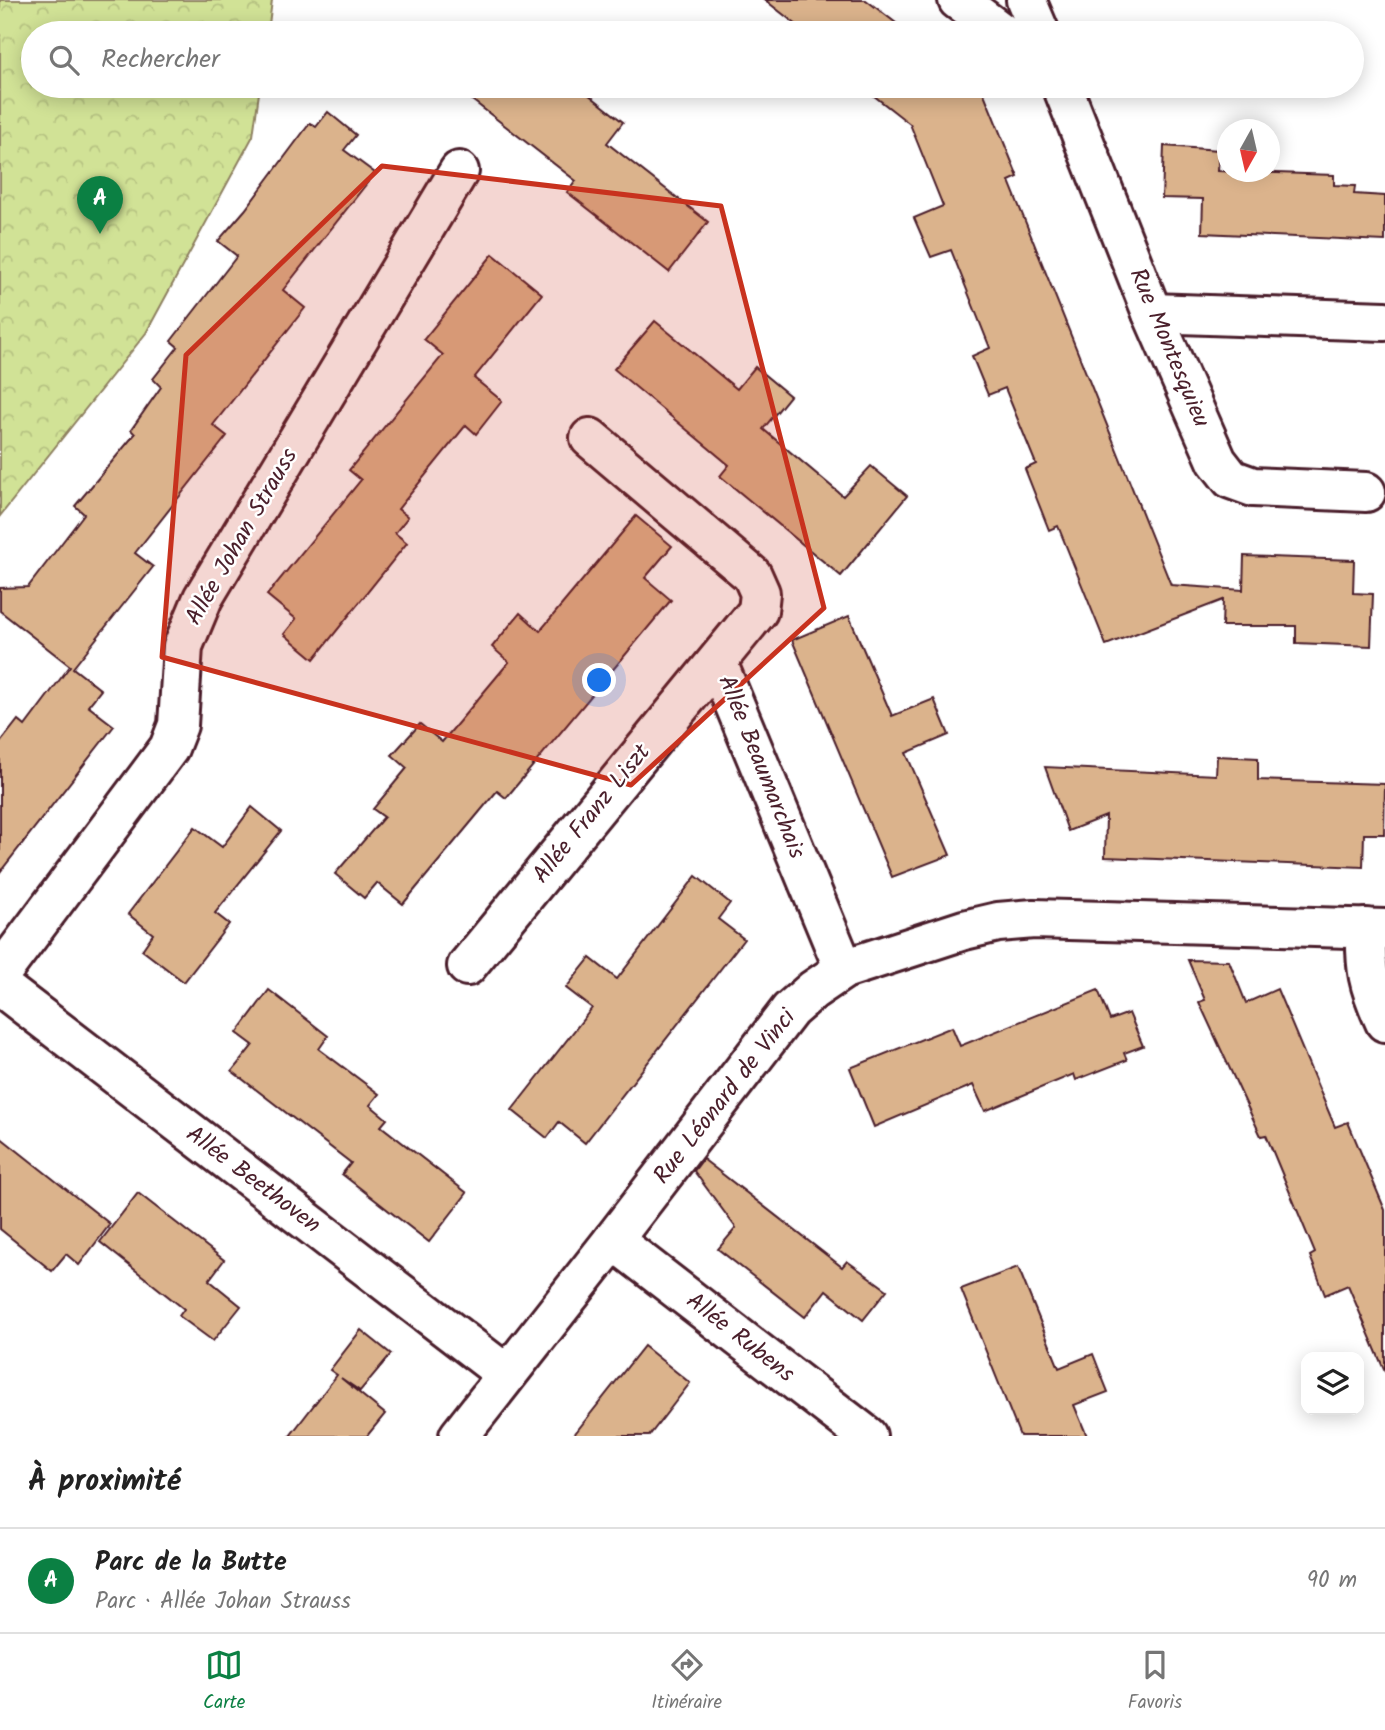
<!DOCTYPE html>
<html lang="fr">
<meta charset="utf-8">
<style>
body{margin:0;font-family:Kalam,sans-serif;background:#f6f6f6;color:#222}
.controls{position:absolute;right:21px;bottom:21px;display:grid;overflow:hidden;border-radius:14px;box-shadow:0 4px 18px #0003}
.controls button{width:63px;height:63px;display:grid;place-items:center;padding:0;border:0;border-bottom:2px solid #e0e0e0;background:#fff;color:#222;font:35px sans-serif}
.compass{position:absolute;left:1217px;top:119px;width:63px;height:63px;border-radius:50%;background:#fff;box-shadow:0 4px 18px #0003;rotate:188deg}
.you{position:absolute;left:600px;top:681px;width:24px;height:24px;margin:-18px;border:5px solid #fff;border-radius:50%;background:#1a73e8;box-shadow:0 0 0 10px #1a73e833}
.badge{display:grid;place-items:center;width:46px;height:46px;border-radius:50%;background:#0b8043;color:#fff;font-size:23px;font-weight:700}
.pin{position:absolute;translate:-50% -58px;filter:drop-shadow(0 2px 4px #0008)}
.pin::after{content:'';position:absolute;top:37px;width:24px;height:21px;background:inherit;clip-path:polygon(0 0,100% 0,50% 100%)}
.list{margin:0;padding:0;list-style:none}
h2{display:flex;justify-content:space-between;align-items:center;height:91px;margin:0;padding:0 28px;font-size:30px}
h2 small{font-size:23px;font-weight:400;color:#767676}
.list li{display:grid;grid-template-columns:46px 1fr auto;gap:21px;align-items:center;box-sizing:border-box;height:105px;padding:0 28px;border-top:2px solid #e0e0e0}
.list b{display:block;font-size:26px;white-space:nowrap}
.list p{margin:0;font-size:23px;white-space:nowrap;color:#767676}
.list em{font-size:23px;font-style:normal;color:#767676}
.icon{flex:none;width:38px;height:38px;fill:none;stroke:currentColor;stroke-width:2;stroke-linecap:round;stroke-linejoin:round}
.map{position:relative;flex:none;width:1385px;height:1436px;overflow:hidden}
.search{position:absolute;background:#fff;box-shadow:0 4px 18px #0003;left:21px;right:21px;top:21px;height:77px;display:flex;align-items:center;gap:18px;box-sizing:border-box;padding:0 24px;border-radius:38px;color:#767676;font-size:26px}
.sheet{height:196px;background:#fff}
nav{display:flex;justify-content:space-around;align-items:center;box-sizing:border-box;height:98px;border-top:2px solid #e0e0e0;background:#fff;font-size:19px;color:#767676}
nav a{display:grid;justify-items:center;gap:4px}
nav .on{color:#0b8043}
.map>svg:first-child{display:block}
.forest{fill:url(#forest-crowns);stroke:#8e8060;stroke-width:2}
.building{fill:#dbb38c;stroke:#4a1f2b;stroke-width:2}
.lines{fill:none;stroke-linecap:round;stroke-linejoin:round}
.minor-casing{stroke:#4a1f2b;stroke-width:44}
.minor{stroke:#fff;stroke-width:38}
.marked{fill:#c8321e;fill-opacity:0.2;stroke:#c8321e;stroke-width:5;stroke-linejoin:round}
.labels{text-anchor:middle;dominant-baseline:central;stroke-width:5;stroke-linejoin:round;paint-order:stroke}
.street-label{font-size:24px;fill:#4a1f2b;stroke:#fff}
</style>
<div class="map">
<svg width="1385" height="1436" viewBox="0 0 1385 1436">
<defs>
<pattern id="forest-crowns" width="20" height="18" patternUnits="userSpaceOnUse" patternTransform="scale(1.75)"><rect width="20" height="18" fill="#d1e296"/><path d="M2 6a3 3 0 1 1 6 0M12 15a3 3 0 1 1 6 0" fill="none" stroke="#b5c181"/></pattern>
</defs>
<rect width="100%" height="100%" fill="#fff"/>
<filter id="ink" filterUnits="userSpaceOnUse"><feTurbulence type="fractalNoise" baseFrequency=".0143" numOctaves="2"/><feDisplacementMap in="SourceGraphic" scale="14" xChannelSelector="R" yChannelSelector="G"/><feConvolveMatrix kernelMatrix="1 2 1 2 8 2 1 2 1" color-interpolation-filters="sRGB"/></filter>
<g filter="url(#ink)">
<!-- forest -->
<path class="forest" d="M0,0H272L268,33H33V86H260L253,136L146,333L0,516Z"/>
<!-- building -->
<g class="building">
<path d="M765,0H866L909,33H807Z"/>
<path d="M454,86H578L623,122L607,143L708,222L669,272L567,192L576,181Z"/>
<path d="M874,86H977L983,91L1018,177L1009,181L1171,585L1243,590L1244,556L1354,560L1353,593L1373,594L1371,646L1296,643V626H1222L1223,600L1106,645L1058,526L1049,530L1025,469L1036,464L1005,388L988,395L972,356L990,348L951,250L931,257L914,218L943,206L910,124L873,95L878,89Z"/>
<path d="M328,112L356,135L344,150L375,173L283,290L305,308L213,425L227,436L135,553L153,567L73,668L101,690L88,706L114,726L0,872V743L18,720L25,726L70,666L0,611V588L28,587L84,514L75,506L135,434L131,430L161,387L153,379L178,347L171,341L237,256L218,241L245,210L310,123L316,127Z"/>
<path d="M1164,146L1219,150L1218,171L1334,175V185L1355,186L1354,194L1385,196V241L1202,233L1203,199L1162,198Z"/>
<path d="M493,254L542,294L474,378L502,401L476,434L466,425L398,509L408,517L395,533L407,543L314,659L284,634L296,619L267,595L361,480L349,470L443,355L424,339Z"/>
<path d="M655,321L737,389L755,367L790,396L763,429L843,496L871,466L907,496L841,576L720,476L729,465L614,369Z"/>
<path d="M636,516L672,546L645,578L671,600L506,798L497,791L403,904L377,883L364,898L335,874L384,817L373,809L407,768L392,755L420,724L442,742L509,662L492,647L520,613L540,631Z"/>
<path d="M849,616L892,716L934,699L949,735L906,753L950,855L892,877L792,640Z"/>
<path d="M1217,756L1258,758V780L1385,784L1384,834H1364L1363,867L1105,857L1106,816L1068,831L1045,767L1216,775Z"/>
<path d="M252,807L281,831L215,913L229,924L184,982L142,950L153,934L128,914L195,827L222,847Z"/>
<path d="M696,876L730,903L718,919L744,939L585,1143L559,1122L547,1138L512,1110L592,1008L566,988L590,958L617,979Z"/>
<path d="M1188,960L1229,961L1246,1003L1277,989L1335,1127L1348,1122L1385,1210V1372L1348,1285L1325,1295L1310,1256L1315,1253L1266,1135L1261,1136L1199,1002L1205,1000Z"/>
<path d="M269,990L328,1036L319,1049L379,1094L370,1105L387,1119L381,1126L467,1193L429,1242L342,1174L351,1163L232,1071L253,1045L237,1033Z"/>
<path d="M1098,990L1110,1020L1129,1013L1143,1046L1124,1053L1127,1060L1076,1080L1074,1074L985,1111L973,1085L874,1127L850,1068L952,1027L960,1046Z"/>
<path d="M0,1137L110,1224L79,1265L66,1254L52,1271L0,1229Z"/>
<path d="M703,1159L842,1267L847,1261L887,1290L863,1320L826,1290L805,1317L718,1249L736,1228L694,1171Z"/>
<path d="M138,1193L224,1260L209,1280L241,1306L213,1341L179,1316L184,1309L100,1242Z"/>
<path d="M1018,1267L1059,1368L1093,1354L1100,1372L1108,1392L1074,1405L1087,1436H1020L961,1289Z"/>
<path d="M361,1330L391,1354L360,1391L341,1378L385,1414L367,1436H290L337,1375L330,1370Z"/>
<path d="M644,1346L690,1383L649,1436H573Z"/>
</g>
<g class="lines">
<!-- minor casing -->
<g class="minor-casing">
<g id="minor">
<path d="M958,0L1002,33"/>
<path d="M1026,0L1040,33"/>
<path d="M1062,86L1152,313L1217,461L1231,479L1253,487L1366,492"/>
<path d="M1152,313L1385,321"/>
<path d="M717,662L844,969"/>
<path d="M1366,928C1365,969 1368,985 1385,1022"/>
<path d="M467,966L758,611L760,593L752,575L590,438"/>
<path d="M0,974L169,748L178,725L183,646L203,598L459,171"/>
<path d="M0,986L506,1374"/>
<path d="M613,1240L867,1436"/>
<path d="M459,1436L613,1240L790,1010L813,990L844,969L964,930L998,922L1034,919L1385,929"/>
</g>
</g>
<!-- minor -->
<use href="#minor" class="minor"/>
</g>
</g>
<!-- marked area -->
<path class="marked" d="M382,166L721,206L824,608L631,785L162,657L186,355Z"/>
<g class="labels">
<!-- street labels -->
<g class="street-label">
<text transform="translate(1169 348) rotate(67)">Rue Montesquieu</text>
<text transform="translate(242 537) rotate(-60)">Allée Johan Strauss</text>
<text transform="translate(761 767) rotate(68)">Allée Beaumarchais</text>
<text transform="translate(592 814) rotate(-51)">Allée Franz Liszt</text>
<text transform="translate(725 1097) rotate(-52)">Rue Léonard de Vinci</text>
<text transform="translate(253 1180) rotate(37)">Allée Beethoven</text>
<text transform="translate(740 1338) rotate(38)">Allée Rubens</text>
</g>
</g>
</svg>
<div class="controls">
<button><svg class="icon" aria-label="layers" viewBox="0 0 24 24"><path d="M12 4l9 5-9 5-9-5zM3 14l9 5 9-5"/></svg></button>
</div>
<svg class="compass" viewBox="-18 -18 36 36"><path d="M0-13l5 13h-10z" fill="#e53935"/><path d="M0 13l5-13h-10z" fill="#767676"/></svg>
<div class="you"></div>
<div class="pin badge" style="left:100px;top:234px">A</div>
<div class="search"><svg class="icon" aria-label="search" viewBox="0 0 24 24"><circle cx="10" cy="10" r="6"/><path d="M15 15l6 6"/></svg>Rechercher</div>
</div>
<section class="sheet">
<h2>À proximité<small></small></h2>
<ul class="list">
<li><span class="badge">A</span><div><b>Parc de la Butte</b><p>Parc · Allée Johan Strauss</p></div><em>90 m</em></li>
</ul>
</section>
<nav>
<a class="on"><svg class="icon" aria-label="map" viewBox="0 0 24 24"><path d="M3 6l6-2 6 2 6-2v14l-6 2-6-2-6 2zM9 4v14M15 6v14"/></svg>Carte</a>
<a><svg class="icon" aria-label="directions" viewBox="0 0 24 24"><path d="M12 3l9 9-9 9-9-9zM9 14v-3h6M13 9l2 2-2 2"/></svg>Itinéraire</a>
<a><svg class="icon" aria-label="saved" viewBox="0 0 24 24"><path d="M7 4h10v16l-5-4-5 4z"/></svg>Favoris</a>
</nav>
